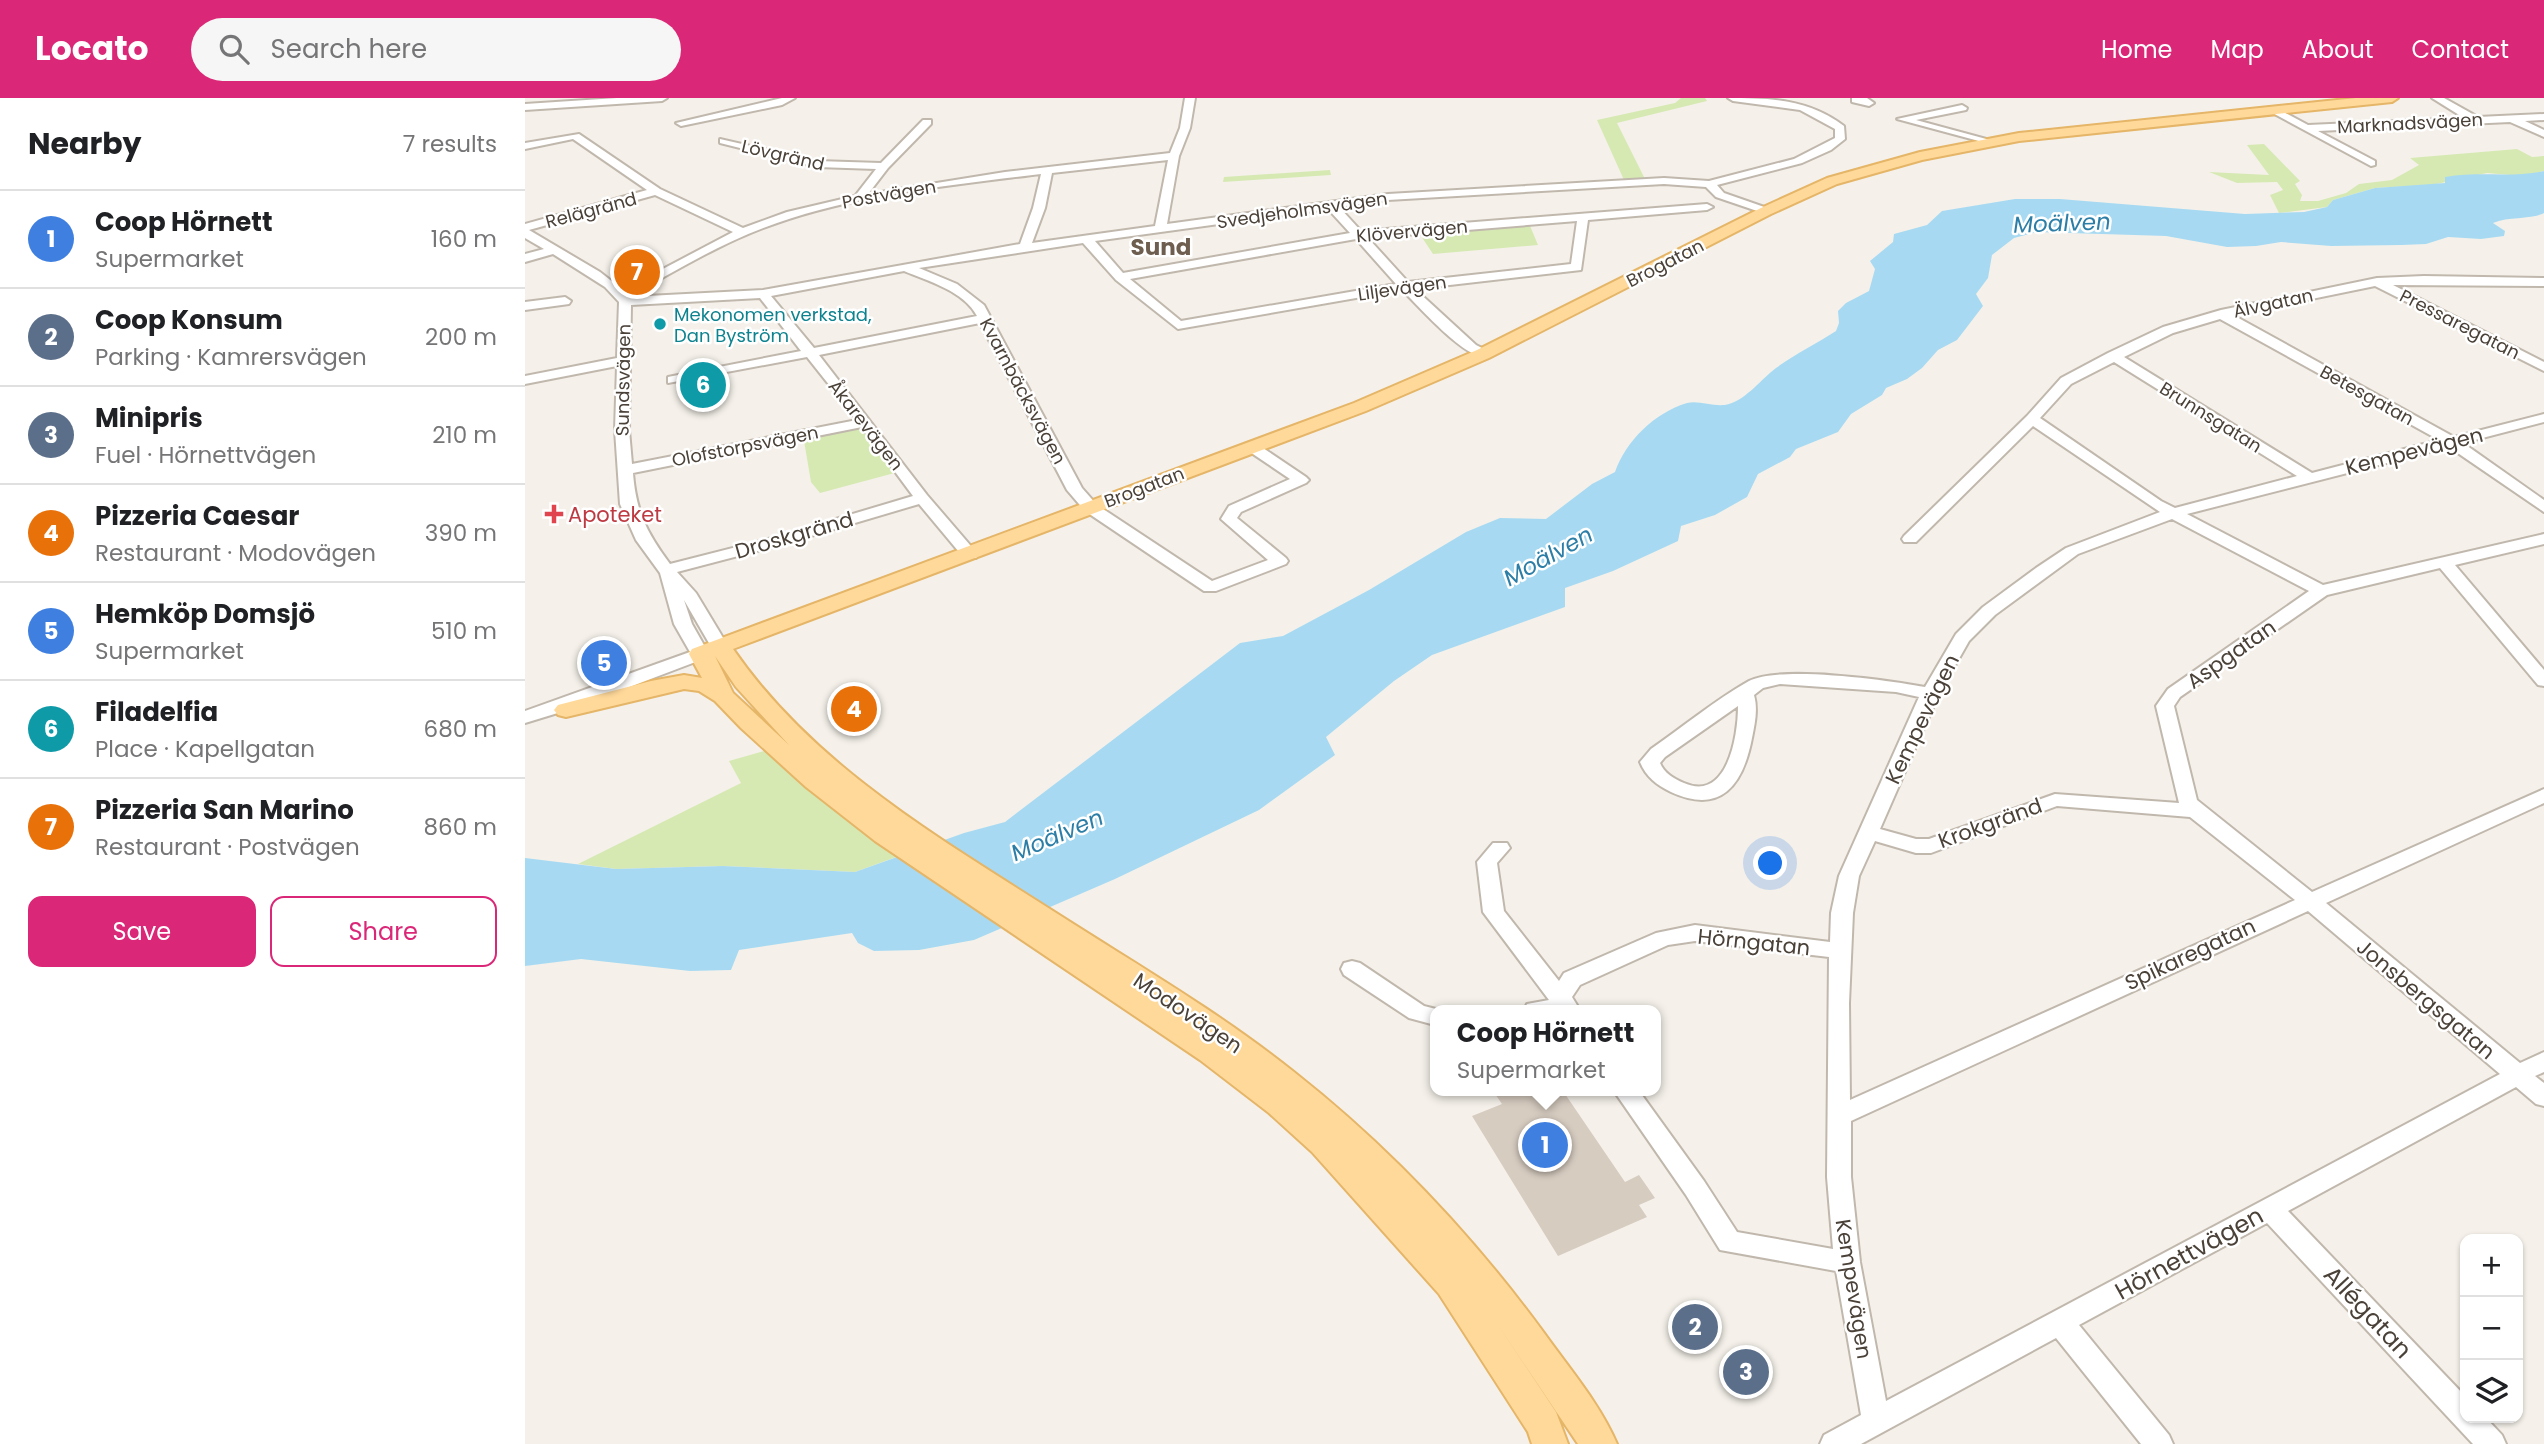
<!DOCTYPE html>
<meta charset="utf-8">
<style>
body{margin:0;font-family:Poppins,sans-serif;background:#f6f6f6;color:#202124}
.controls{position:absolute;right:21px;bottom:21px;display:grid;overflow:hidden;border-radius:14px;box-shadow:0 2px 5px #0004}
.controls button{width:63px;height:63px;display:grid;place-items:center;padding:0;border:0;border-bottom:2px solid #e0e0e0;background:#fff;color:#202124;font:35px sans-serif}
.you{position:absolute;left:1246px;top:766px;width:24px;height:24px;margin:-18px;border:5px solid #fff;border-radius:50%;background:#1a73e8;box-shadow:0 0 0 10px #1a73e833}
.badge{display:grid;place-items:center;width:46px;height:46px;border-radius:50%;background:#db2777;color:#fff;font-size:23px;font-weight:700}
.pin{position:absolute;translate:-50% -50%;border:4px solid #fff;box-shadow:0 2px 7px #0006}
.popup{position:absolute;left:905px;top:907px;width:231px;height:91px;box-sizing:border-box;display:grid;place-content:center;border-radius:14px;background:#fff;filter:drop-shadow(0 2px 5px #0005);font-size:23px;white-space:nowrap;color:#757577}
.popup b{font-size:26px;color:#202124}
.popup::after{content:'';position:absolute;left:50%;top:100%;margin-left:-14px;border:14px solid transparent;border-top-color:#fff}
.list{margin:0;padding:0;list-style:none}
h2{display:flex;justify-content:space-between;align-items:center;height:91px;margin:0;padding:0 28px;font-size:30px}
h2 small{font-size:23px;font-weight:400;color:#757577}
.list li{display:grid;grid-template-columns:46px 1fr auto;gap:21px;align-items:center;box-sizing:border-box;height:98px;padding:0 28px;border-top:2px solid #e0e0e0}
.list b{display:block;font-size:26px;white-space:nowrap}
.list p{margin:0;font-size:23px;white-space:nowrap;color:#757577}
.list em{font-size:23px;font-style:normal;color:#757577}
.actions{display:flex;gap:14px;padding:21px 28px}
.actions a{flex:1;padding:16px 0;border:2px solid #db2777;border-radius:14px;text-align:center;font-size:24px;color:#db2777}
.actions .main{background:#db2777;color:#fff}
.icon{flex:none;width:38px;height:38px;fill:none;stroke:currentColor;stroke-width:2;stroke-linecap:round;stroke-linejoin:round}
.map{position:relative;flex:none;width:2019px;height:1346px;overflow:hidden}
header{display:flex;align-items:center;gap:42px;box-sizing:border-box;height:98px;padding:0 35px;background:#db2777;color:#fff}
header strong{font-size:33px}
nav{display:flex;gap:38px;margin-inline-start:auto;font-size:24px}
.search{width:490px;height:63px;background:#f6f6f6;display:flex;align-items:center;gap:18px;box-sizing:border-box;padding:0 24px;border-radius:38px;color:#757577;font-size:26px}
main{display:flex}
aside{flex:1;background:#fff}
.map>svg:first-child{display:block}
.green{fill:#d6e9b3}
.water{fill:#a7daf2}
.building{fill:#d7ccc0}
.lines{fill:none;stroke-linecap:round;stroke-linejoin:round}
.minor-casing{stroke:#c1b8ad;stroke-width:4}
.major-casing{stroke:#e5b568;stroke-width:4}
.minor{fill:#fff;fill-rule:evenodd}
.major{fill:#ffd99a;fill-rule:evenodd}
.culture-dot{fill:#0f9aa8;stroke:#fff;stroke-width:2.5}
.health-dot{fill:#e0444e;stroke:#fff;stroke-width:2.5}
.labels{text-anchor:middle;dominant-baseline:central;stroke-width:5;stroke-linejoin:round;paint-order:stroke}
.far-street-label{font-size:18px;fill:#4a4138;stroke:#fff}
.far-culture-label{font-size:18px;fill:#0d838f;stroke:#fff;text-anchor:start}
.street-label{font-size:21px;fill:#4a4138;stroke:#fff}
.health-label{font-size:21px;fill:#be3a42;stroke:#fff;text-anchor:start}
.water-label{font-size:23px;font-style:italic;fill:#2c7ea7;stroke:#fff}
.far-district-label{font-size:23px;font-weight:bold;fill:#6d5e4f;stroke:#fff}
.near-street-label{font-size:24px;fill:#4a4138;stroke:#fff}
</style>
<header>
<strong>Locato</strong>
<div class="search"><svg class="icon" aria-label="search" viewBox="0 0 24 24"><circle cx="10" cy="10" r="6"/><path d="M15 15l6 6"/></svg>Search here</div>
<nav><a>Home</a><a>Map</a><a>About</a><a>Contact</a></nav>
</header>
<main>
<aside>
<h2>Nearby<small>7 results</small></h2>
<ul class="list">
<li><span class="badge" style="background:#3f7fe0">1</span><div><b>Coop Hörnett</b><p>Supermarket</p></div><em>160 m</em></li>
<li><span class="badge" style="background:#5c6f8a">2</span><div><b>Coop Konsum</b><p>Parking · Kamrersvägen</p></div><em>200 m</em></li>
<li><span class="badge" style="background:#5c6f8a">3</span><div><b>Minipris</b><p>Fuel · Hörnettvägen</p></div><em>210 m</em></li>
<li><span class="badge" style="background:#e8710a">4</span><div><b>Pizzeria Caesar</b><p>Restaurant · Modovägen</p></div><em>390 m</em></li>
<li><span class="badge" style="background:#3f7fe0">5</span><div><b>Hemköp Domsjö</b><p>Supermarket</p></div><em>510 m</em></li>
<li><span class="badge" style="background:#0f9aa8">6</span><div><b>Filadelfia</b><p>Place · Kapellgatan</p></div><em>680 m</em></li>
<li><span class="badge" style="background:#e8710a">7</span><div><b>Pizzeria San Marino</b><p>Restaurant · Postvägen</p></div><em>860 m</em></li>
</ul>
<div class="actions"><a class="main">Save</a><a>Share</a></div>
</aside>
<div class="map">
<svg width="2019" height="1346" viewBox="0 0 2019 1346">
<rect width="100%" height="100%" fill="#f5f1ea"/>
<!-- green -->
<g class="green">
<path d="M1156,0H1180L1182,3L1092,25L1120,81L1099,82L1072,22L1150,5Z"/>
<path d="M1739,46L1775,83L1770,86L1777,97L1775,103H1793L1821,95L1834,86L1867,82L1894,67L1885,60L1992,51L2007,59L2019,58V73L1997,78L1962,75L1907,87L1850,90L1808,102L1802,109L1754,115L1745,97L1758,92L1752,84L1712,85L1684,74L1744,77L1722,47Z"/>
<path d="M805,72L806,77L698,84L699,79Z"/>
<path d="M1003,123L1013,147L908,156L892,132Z"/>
<path d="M341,324L377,373L295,395L286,384L278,337Z"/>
<path d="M250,650L385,754L330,774L198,768L91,771L53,766L216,685L204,663Z"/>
</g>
<!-- water -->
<path class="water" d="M2019,73V115C2006,122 1984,118 1968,125L1980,133L1979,138L1956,141L1923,139L1901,146L1877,147L1806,148L1756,144L1731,148L1702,149L1641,138L1512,134L1489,140L1467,157L1463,180L1451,196L1458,208L1432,242L1413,252L1397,270L1382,281L1361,290L1357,297L1326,316L1313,334L1271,351L1265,359L1233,376L1222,399L1190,417L1156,428L1153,443L1088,473L1040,490V509L907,557L869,583L801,639L810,657L734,712L590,781L449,842L394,852L349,853L333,845L327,835L214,852L206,872L165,873L56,861L0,868V760L91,771L198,768L330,774L439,735L480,724L715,545L758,538L844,492L941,434L975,420L1021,421L1067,386L1090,374C1101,343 1129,315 1162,305C1175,302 1191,310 1204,306C1223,300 1236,281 1251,270C1270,256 1291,246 1311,233L1314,225L1313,213L1321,205L1344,193L1350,171L1345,163L1368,144L1369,136L1402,127L1417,113L1490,101H1535L1720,116L1779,114L1802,109L1808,102L1850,90L1920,85V79C1954,73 1986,80 2019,73Z"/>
<!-- building -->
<g class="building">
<path d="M122,161L136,169L109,182L93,171Z"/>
<path d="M343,597L353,608L315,624L305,613L327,599L330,602Z"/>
<path d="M968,993H1038L1100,1084L1114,1077L1130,1100L1114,1107L1122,1119L1033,1158L947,1018L977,1006Z"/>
</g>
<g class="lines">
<!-- minor casing -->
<g class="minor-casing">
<g id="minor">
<path d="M92,0H142L137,3L0,12V6Z"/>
<path d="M257,0H270L257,7L156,28L151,25Z"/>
<path d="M660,0H670L665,30L654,58L642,126L863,96L1139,80L1184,83L1269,61L1310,40V31L1275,12L1208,3L1203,0C1245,0 1284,1 1319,28L1320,41L1306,52L1277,65L1192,87L1199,95L1245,111V115L1241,116L1191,99L1181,89L1139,86L863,102L814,109L836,133L1182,106L1188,109L1182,112L1063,122L1056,172L890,191L951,247L963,253V259C941,263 894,208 877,192L653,231L591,182L558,145L394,170L432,186L459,207L557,390L572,407L687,483L743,462L696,421L704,408L765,381L722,352L720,349L722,346H732L781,379L784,382L781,385L716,414L712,420L761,460L763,463L761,466L691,493H679L560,413L542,392L455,225L294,257L402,397L451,454L453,457L451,460H439L394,406L259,446L152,474L171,495L203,548L200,552H188L159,502L167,526L184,556L181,560L49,610L0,625V613L165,554L149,526L135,475L111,442L95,406L90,332L92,268L0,286V278L92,260L94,204L80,189L28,156L0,164V156L19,151L0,140V126L122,92L48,41L0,51V45L54,36L135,91L218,130L262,114L330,98L351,71L292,69L195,45V41L292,63L356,65L398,22H406V26L363,70L343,96L480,74L645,55L655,30ZM643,62L630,128L507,145L520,110L527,75ZM516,76L508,110L495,146L238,192L103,199C152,172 199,143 252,125C335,96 428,87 516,76ZM130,97L208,134L98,192L75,174L4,132ZM803,111L825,135L598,175L570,143ZM1052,123L1046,166L883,184L843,140ZM831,141L871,186L656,223L605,181ZM379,173C403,183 439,193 452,218L289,250L246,198ZM235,200L276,253L148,278L143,279V285L282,259L332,322L107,366L104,332L106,207ZM337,329L388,398L247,440L145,466C122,435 111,414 108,375Z"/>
<path d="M1327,0H1342L1349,5L1344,8L1327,4Z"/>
<path d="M1907,0H1919L1953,19L2019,16V22L2000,23L2019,32V39L1985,24L1793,33L1850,63V67L1846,68L1742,12L1751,10L1783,27L1939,20Z"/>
<path d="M1437,7L1442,10L1441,12L1391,22L1465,42V46L1372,21Z"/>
<path d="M1899,178L2019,180V188L1868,187L2019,264V273L1850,188L1708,217L1929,339L2019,316V324L1938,345L2019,402V414L1924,349L1662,416L1798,487L2019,436V446L1930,467L2019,572V588L2013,587L1915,470L1802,497L1655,599L1649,608L1672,702L1787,794L2019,691V705L1801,805L1995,965L2019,954V974L2010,978L2019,985V1008L2011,1006L1991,989L1763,1113L1940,1298V1320H1961L1977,1337L1981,1346H1948L1742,1125L1554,1227L1644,1337L1648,1346H1616L1531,1240L1336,1346H1295L1299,1337L1336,1317L1311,1173L1195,1152L1161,1097L1089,993H1114L1179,1083L1212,1134L1308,1151L1302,1079L1304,859L1170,843L1143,847L1055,887L1047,899L1055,912H999L1002,906L1024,902L958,814L952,764L968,745H982L985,750L972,765L979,813L1034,883L1039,875L1131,835L1170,827L1305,844L1306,815L1314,778L1394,599L1371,594L1255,586L1238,590L1229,597C1233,611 1230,625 1227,640C1218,687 1196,717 1146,694C1132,687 1121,679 1115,664L1126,651C1158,629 1190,602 1224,583C1254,567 1364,582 1400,589L1431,536L1458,509L1511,470L1541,450L1635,414L1508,328L1391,444H1379L1377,441L1379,438L1502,318L1536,280L1583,255L1638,229L1696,212L1852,180ZM1695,221L1914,342L1787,375L1599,259L1648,235ZM1589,264L1772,378L1650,410L1636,403L1515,320L1546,286ZM1647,421L1784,493L1643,591L1631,608L1654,705L1530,696L1404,741H1391L1355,731L1414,596L1444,543L1470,517L1553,456ZM1213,608C1213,639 1202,704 1159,685C1149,681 1139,675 1135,665L1140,659ZM1532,708L1665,719L1770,802L1325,1002L1324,905L1328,815L1334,778L1350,743L1391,755H1406ZM1783,813L1975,976L1361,1303L1335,1164L1326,1079V1023Z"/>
<path d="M40,199L46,203L44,206L0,212V204Z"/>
<path d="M827,863L835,865L899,908L915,912H910V927L884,920L819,877L816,871L819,865Z"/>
</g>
</g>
<!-- major casing -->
<g class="major-casing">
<path id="major" d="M1831,0H1873L1867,4L1494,43L1397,62L1312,86L1246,116L964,260L841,313L208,551C288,667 412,739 528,813C609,865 694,914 769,974C864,1049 948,1138 1019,1235C1044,1270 1075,1306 1092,1346H1053L971,1224L1031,1314L1043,1346H1007L1003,1334L914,1196L787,1054L744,1015L675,962L350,743L281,689L216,630L190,603L174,593L159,591L41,619L33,617L29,612L33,607L126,583L159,577L177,580L164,556L167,551L829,305L952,252L1236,110L1302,80L1395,54L1494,35ZM190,558L211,589L264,647L208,595Z"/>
</g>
<!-- minor -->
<use href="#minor" class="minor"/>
<!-- major -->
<use href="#major" class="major"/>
</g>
<!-- markers -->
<circle class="culture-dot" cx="135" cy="226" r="7"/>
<path class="health-dot" d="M25.5 405.5h7v7h7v7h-7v7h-7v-7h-7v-7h7z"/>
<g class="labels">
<!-- far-street labels -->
<g class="far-street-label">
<text transform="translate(1885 25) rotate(-3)">Marknadsvägen</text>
<text transform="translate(258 57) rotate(13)">Lövgränd</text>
<text transform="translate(364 96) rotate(-10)">Postvägen</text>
<text transform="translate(66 112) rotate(-15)">Relägränd</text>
<text transform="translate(777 112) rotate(-8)">Svedjeholmsvägen</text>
<text transform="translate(887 133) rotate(-5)">Klövervägen</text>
<text transform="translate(1140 165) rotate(-27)">Brogatan</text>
<text transform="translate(877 190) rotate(-8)">Liljevägen</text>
<text transform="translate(1748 205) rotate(-12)">Älvgatan</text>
<text transform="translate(1935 226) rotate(27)">Pressaregatan</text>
<text transform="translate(98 282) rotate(-89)">Sundsvägen</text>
<text transform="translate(498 293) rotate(62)">Kvarnbäcksvägen</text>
<text transform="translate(1842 297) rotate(29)">Betesgatan</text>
<text transform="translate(1686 319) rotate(32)">Brunnsgatan</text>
<text transform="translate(341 327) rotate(52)">Åkarevägen</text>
<text transform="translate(220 348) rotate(-11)">Olofstorpsvägen</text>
<text transform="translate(619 389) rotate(-21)">Brogatan</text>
</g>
<!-- far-culture labels -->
<g class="far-culture-label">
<text x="149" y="216">Mekonomen verkstad,<tspan x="149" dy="21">Dan Byström</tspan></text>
</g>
<!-- street labels -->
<g class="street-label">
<text transform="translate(1889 353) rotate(-14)">Kempevägen</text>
<text transform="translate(269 437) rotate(-16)">Droskgränd</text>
<text transform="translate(1706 556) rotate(-35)">Aspgatan</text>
<text transform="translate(1397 621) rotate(-64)">Kempevägen</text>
<text transform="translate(1465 725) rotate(-20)">Krokgränd</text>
<text transform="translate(1229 844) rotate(6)">Hörngatan</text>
<text transform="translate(1665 856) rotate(-25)">Spikaregatan</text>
<text transform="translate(1901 901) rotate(40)">Jonsbergsgatan</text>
<text transform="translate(663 915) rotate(34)">Modovägen</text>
<text transform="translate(1329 1191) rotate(81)">Kempevägen</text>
</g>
<!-- health labels -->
<g class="health-label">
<text x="43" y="416">Apoteket</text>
</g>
<!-- water labels -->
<g class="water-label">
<text transform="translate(1537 125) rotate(-2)">Moälven</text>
<text transform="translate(1023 458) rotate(-29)">Moälven</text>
<text transform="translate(532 737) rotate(-23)">Moälven</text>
</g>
<!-- far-district labels -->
<g class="far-district-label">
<text x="636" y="149">Sund</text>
</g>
<!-- near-street labels -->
<g class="near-street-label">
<text transform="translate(1664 1155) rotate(-29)">Hörnettvägen</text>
<text transform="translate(1843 1214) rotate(47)">Allégatan</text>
</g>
</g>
</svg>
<div class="controls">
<button>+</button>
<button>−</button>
<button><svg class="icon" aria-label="layers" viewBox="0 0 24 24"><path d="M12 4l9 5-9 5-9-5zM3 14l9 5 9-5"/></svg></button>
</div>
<div class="you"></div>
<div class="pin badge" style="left:1020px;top:1047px;background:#3f7fe0">1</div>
<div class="popup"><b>Coop Hörnett</b>Supermarket</div>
<div class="pin badge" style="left:1170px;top:1229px;background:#5c6f8a">2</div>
<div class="pin badge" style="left:1221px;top:1274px;background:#5c6f8a">3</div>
<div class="pin badge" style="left:329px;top:611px;background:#e8710a">4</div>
<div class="pin badge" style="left:79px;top:565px;background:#3f7fe0">5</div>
<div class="pin badge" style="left:178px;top:287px;background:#0f9aa8">6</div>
<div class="pin badge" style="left:112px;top:174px;background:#e8710a">7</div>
</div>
</main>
